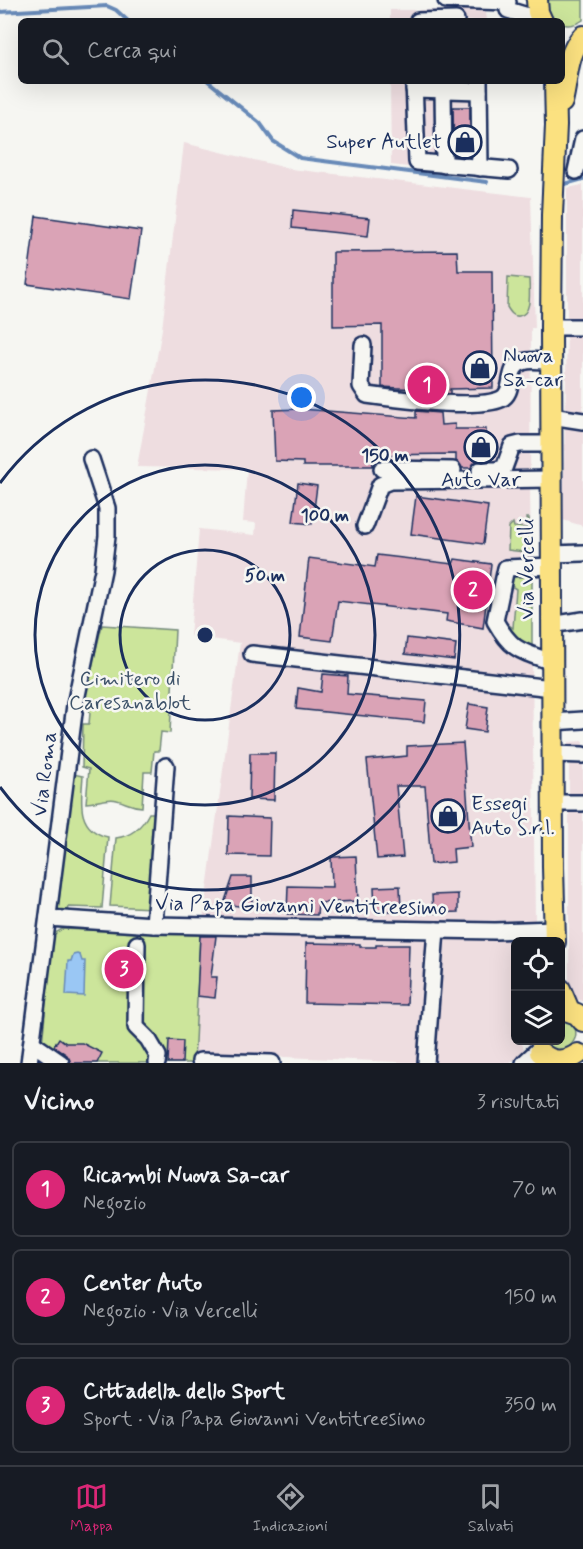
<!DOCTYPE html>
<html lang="it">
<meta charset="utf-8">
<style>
body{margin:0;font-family:Mynerve,sans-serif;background:#242831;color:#f1f3f6}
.controls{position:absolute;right:18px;bottom:18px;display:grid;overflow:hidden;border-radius:9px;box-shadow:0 6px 24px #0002}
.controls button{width:54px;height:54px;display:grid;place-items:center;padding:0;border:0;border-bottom:2px solid #363941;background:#171b24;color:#f1f3f6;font:30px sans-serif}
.you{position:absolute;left:302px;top:398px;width:21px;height:21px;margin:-15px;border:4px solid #fff;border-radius:50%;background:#1a73e8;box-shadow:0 0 0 9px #1a73e833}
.badge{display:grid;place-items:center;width:39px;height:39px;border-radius:50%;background:#db2777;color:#fff;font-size:20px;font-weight:700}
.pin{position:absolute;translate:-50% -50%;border:3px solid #fff;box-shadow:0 2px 6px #0006}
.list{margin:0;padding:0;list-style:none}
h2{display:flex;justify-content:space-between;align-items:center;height:78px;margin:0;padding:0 24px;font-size:26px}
h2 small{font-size:20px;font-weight:400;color:#9ea1a6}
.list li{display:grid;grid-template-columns:39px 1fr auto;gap:18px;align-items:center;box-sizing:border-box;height:96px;margin:0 12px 12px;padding:0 12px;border:2px solid #363941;border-radius:9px}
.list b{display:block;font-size:22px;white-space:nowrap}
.list p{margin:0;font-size:20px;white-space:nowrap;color:#9ea1a6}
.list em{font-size:20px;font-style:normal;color:#9ea1a6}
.icon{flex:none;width:33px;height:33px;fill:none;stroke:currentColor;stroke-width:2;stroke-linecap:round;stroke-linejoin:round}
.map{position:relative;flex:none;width:583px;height:1063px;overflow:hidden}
.search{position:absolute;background:#171b24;box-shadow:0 6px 24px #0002;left:18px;right:18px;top:18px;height:66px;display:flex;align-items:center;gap:15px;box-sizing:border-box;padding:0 21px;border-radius:9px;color:#9ea1a6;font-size:22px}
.sheet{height:402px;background:#171b24}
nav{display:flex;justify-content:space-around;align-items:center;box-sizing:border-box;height:84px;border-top:2px solid #363941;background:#171b24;font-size:16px;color:#9ea1a6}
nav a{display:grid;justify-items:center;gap:3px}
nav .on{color:#db2777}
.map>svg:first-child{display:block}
.built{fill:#eedde0}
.green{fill:#cce59b;stroke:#748a7c;stroke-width:1.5}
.water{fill:#9ac7f4;stroke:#678ab8;stroke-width:1.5}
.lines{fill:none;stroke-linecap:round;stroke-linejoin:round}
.stream{stroke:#678ab8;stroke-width:4}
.building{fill:#daa3b6;stroke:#1b2f5e;stroke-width:1.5}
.minor-casing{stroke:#1b2f5e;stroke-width:20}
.major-casing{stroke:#1b2f5e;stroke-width:24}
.minor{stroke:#f6f6f2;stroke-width:15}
.major{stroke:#fbe180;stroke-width:20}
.ring{fill:none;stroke:#1b2f5e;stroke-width:3}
.labels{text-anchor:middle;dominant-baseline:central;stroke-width:5;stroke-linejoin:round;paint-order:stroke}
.poi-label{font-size:21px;fill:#1b2f5e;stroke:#f6f6f2;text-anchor:start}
.street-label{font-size:21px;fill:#1b2f5e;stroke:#f6f6f2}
.park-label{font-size:21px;fill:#3e536a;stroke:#f6f6f2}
.centre{fill:#1b2f5e;stroke:#f6f6f2;stroke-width:3}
.ring-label{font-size:18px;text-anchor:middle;font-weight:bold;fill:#1b2f5e;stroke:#f6f6f2;stroke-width:5;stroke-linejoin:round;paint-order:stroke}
</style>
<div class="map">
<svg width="583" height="1063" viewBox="0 0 583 1063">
<rect width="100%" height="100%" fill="#f6f6f2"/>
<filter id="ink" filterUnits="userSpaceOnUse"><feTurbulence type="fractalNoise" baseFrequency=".0167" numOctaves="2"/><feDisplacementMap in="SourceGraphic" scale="12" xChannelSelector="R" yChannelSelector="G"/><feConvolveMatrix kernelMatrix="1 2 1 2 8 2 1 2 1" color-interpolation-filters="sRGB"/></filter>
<g filter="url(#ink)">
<!-- built -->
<g class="built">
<path d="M390,10H483L486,12L487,21H390Z"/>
<path d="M390,81H488V176L391,165Z"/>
<path d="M184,143L291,169L531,197L535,328H531L530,481L535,921L203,919L240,643L190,636L199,529L255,535L256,523L243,522L247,469L137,467L162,329Z"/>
<path d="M583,185V526L563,520L567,330V188Z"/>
<path d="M583,741V1002L569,994V742Z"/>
<path d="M200,935L535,939V941L516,942V1040L521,1041L524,1049L514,1060L508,1063H419L194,1053Z"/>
</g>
<!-- green -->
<g class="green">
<path d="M547,0H583V20C577,24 569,26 562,24V21H557L549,13Z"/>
<path d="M508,277L529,279C529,289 533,314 519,316C513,317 510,312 507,307Z"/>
<path d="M527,518H529L532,553L508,550L509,527L513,523L514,527L528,528Z"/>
<path d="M528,574L532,576V647L502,630L505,622L513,628L516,589L508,584L509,578Z"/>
<path d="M102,625L175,630L170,733L161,732L159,751H154L152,772H144L142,807C129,806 128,803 117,800C108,797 96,803 86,803L89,769L82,767L83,724H89L90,713L85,694Z"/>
<path d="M73,774L83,776C81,801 76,830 108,837L102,908L68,907L66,914L58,910Z"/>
<path d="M149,813H158L152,908L110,906L116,838C132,836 142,827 149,813Z"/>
<path d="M64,929L200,935L194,1063H54L41,1055L52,942C54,934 56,931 64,929Z"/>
<path d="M561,1018C583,1024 579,1045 559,1053L544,1045L542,1041L560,1040Z"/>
</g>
<!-- water -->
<path class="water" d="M77,954L80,955L82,961H85L84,996L66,995L68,961H71L73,955Z"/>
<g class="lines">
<!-- stream -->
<g class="stream">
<path d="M0,12L107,6L116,10L128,21"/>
<path d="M208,81L260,123L273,141L300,158L487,182"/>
<path d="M565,184L583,179"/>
</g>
</g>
<!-- building -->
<g class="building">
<path d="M453,107H470V157L454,155Z"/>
<path d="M293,210L370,218L368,236L292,228Z"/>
<path d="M36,216L141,231L131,299L27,284Z"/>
<path d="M457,251L458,271H492L493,388L450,389V394L415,391V389L382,387V325L333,326V252Z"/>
<path d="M301,409L416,418V411L440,413L441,425L455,424V429H486V460L476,461L471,468H462L456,461V454L372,455L373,466H303V462L275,461L273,410Z"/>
<path d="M298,483L317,486L312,524L293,522Z"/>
<path d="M416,496L488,506L483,544L411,534Z"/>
<path d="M377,555L453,564L455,559L491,564L483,628L446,621L447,614L338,601L332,641L300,637L309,558L375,567Z"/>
<path d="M407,638L456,644L454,660L405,654Z"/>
<path d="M323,674L348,676L347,694L426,701L424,722L296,709L298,688L321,692Z"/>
<path d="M469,704L488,707L485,732L465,729Z"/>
<path d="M463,743L471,847L453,849L454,862L431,864L425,786H396L403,857L377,859L367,760L407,756V746Z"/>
<path d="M250,753H275L274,800L249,799Z"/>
<path d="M229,816L270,818L269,856L228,855Z"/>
<path d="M356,856L358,901L318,903L317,915L287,914L288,886L332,887L331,857Z"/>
<path d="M233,877H252V908L224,904Z"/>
<path d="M400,886L401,911H375L374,887Z"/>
<path d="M458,894V912L433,913L432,895Z"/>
<path d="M200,936H216L211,977H217L215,998L197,996Z"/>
<path d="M306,943L360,944V947H376V945H409L407,1005L305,1003Z"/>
<path d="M59,1038L66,1043H82L102,1053L97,1063H71L67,1055L54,1046Z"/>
<path d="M169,1040L183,1041L182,1063H168Z"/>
</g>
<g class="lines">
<!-- minor casing -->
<g class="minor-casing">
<g id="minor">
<path d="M446,0L508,2"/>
<path d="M508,10L541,20"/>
<path d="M418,21L456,20"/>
<path d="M414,81L417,162L509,170"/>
<path d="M479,81L480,168"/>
<path d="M414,89L479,91"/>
<path d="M443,90L444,165"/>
<path d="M576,171L583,139"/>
<path d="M551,327H583"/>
<path d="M363,345L361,386L367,395C396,399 477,410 501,399C516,392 505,367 523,362C531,359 542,361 551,362"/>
<path d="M551,416L583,421"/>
<path d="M382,469L453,470"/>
<path d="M480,470H495L504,468L512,446L520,444H551"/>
<path d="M365,526L380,485L390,481L552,479"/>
<path d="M551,554L583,553"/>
<path d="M551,566L506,568L495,621C512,651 520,651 552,662"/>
<path d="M551,625L583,620"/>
<path d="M252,654L552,688"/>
<path d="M552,722L583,720"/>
<path d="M553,754L583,755"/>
<path d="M553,803H583"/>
<path d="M48,918L154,925L495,931L555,929"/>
<path d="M154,925L166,766"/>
<path d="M137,944L136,1027L148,1039L158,1056L157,1063"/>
<path d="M32,1043L61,1063"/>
<path d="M200,1061L272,1063"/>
<path d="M29,1063L75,705L103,570L107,536V508L91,459"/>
<path d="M426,1063L436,930"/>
<path d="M524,1063L538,1050"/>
</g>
</g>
<!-- major casing -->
<g class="major-casing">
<g id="major">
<path d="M537,0L538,12L542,21"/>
<path d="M555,81L556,125L552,215L551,327L553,867L555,942"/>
<path d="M562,102C568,79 566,54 583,36"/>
<path d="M560,989L569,1010"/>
<path d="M560,1008L577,1014L583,1021"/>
<path d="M540,1052C552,1063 564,1063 578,1054"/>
</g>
</g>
<!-- minor -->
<use href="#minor" class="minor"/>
<!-- major -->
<use href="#major" class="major"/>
</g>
</g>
<!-- distance rings -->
<g class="ring">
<circle cx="205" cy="635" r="85"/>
<circle cx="205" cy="635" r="170"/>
<path d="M0 483A255 255 0 1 1 0 787"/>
</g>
<!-- icons -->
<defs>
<g id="shop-ring" transform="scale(1.725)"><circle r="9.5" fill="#f6f6f2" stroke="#1b2f5e" stroke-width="1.5"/><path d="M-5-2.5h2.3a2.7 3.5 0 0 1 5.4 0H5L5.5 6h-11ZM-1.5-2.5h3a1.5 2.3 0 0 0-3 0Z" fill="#1b2f5e"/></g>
</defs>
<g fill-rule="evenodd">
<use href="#shop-ring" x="465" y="142"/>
<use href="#shop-ring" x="480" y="368"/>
<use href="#shop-ring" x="481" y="447"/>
<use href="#shop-ring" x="448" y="816"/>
</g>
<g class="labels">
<!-- poi labels -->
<g class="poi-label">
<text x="442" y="142" text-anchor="end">Super Autlet</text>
<text x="503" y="356">Nuova<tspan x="503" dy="24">Sa-car</tspan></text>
<text x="481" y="480" text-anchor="middle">Auto Var</text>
<text x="471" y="804">Essegi<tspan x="471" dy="24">Auto S.r.l.</tspan></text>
</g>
<!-- street labels -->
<g class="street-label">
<text transform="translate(527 569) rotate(-90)">Via Vercelli</text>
<text transform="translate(45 774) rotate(-83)">Via Roma</text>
<text transform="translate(301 906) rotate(1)">Via Papa Giovanni Ventitreesimo</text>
</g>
<!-- park labels -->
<g class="park-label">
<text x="130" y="679">Cimitero di<tspan x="130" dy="24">Caresanablot</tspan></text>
</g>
</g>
<circle cx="205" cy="635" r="9" class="centre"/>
<g class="ring-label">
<text x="385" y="461">150 m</text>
<text x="325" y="521">100 m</text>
<text x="265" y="581">50 m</text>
</g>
</svg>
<div class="controls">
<button><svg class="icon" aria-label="locate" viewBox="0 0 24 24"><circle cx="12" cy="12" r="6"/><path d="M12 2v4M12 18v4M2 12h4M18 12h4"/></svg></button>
<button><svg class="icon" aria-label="layers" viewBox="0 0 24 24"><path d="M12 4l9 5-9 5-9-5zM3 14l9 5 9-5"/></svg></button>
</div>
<div class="you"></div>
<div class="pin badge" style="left:427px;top:385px">1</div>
<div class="pin badge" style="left:473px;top:590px">2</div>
<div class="pin badge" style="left:124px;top:969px">3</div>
<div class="search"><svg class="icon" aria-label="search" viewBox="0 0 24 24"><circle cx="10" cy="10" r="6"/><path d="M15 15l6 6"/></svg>Cerca qui</div>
</div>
<section class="sheet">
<h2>Vicino<small>3 risultati</small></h2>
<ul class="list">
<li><span class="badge">1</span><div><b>Ricambi Nuova Sa-car</b><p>Negozio</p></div><em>70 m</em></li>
<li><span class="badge">2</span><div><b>Center Auto</b><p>Negozio · Via Vercelli</p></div><em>150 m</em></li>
<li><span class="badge">3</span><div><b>Cittadella dello Sport</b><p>Sport · Via Papa Giovanni Ventitreesimo</p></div><em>350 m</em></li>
</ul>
</section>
<nav>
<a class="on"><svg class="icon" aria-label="map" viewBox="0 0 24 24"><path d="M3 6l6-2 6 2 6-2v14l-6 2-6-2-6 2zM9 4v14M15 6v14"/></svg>Mappa</a>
<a><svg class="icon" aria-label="directions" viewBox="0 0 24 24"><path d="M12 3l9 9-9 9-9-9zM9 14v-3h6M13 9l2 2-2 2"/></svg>Indicazioni</a>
<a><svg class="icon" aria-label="saved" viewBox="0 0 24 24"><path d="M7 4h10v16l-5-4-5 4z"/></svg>Salvati</a>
</nav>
